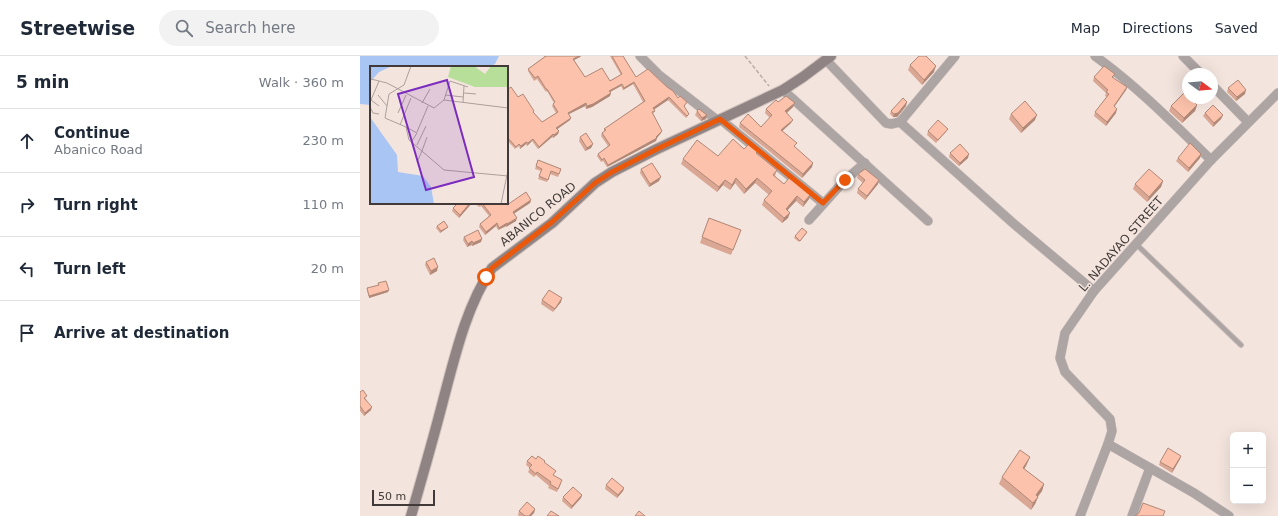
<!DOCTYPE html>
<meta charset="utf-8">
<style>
body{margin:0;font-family:"DejaVu Sans",sans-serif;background:#f2f2f3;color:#1f2937}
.controls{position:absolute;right:12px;bottom:12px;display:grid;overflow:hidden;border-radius:6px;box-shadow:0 4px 16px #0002}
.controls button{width:36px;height:36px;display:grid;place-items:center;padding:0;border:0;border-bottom:1px solid #e0e1e3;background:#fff;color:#1f2937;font:20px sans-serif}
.compass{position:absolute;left:822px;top:12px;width:36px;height:36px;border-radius:50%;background:#fff;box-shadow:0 4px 16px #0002;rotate:106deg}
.scale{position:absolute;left:12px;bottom:10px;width:63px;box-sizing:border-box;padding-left:4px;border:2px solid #413a38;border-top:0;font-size:11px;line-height:14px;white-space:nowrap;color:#413a38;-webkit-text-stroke:3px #f4e4de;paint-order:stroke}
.stop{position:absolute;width:12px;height:12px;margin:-9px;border:3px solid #ea580c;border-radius:50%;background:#fff}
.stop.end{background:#ea580c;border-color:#fff;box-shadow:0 1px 4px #0008}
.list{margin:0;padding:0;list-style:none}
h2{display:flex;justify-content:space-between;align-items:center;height:52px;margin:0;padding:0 16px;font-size:17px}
h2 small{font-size:13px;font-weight:400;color:#747a83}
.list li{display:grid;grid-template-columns:26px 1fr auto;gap:12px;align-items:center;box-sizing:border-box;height:64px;padding:0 16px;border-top:1px solid #e0e1e3}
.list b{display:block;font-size:15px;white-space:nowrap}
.list p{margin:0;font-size:13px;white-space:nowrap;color:#747a83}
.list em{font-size:13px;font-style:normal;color:#747a83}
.icon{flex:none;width:22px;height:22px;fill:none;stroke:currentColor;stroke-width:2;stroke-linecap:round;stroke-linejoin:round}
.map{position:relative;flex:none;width:918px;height:460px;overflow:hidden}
header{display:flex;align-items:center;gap:24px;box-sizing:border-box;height:56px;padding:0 20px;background:#fff;border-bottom:1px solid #e0e1e3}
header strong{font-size:19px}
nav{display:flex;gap:22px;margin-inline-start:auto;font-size:14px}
.search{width:280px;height:36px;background:#f2f2f3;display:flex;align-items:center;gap:10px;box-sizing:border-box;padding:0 14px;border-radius:22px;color:#747a83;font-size:15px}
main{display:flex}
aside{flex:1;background:#fff}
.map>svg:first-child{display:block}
.water{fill:#a8c5f4}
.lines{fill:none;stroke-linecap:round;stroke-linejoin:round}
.lane-casing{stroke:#d0c2bd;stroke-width:6}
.street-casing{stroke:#d0c2bd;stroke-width:10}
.secondary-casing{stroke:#d0c2bd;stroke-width:12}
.path{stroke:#baada9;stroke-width:1.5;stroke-dasharray:4 2;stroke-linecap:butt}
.lane{stroke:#aca5a4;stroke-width:4.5}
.street{stroke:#aca5a4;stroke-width:9}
.secondary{stroke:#8f8483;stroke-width:10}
.wall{fill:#d9a793}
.shaded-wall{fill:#b08878}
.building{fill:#fcc2ab;stroke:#b08878}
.route{stroke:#ea580c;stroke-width:5}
.labels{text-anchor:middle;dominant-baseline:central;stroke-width:3;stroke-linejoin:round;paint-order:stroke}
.street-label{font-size:12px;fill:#413a38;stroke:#f4e4de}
.inset-road{fill:none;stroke:#aca09c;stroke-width:1}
.view{fill:#7b2cbf;fill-opacity:0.15;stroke:#7b2cbf;stroke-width:2}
.inset-edge{fill:none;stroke:#413a38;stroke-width:2}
</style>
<header>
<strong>Streetwise</strong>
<div class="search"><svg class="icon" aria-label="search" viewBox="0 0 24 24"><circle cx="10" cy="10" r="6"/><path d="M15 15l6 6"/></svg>Search here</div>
<nav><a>Map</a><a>Directions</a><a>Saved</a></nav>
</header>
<main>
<aside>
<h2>5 min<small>Walk · 360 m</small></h2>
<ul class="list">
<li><svg class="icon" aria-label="ahead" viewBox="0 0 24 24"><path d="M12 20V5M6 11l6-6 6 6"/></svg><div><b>Continue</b><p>Abanico Road</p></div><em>230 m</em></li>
<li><svg class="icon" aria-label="right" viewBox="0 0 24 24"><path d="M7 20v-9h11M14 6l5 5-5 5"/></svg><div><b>Turn right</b></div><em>110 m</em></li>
<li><svg class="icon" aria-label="left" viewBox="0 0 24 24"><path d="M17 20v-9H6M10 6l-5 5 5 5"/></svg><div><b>Turn left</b></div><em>20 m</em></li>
<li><svg class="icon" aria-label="arrive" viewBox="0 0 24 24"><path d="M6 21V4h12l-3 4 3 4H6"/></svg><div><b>Arrive at destination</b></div></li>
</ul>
</aside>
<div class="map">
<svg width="918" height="460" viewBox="0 0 918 460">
<rect width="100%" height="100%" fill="#f4e4de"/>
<!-- water -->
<path class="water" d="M0,0H139L135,8L129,11H11V49L0,48Z"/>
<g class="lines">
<!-- lane casing -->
<g class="lane-casing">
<path id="lane" d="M776,188L881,289"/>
</g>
<!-- street casing -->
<g class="street-casing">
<g id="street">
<path d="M280,0L299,19L357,64"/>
<path d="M735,0C778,31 814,68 851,104"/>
<path d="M823,0L841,18"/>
<path d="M466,4L526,67L531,68L540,66L595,0"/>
<path d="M852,29L888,66"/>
<path d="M423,34L568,165"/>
<path d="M360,63L463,147"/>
<path d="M540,66L654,168L734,235"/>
<path d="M449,164L485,124L505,107"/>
<path d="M748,388L834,437L869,460"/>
<path d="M720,460L748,388L752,375L750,363L705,316L700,302L705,277L734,235L851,104L918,37"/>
<path d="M772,460L790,412"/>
</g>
</g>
<!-- secondary casing -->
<g class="secondary-casing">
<path id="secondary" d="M51,460C62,422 73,384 83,345C95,300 106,251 132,212L192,167L235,127L252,116L297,93L423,34L443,21L471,0"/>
</g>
<!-- path -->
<path class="path" d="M385,0L409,30"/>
<!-- lane -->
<use href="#lane" class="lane"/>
<!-- street -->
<use href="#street" class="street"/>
<!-- secondary -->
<use href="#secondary" class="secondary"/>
</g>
<!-- wall -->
<g class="wall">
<path d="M184,0H221L220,1L214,4L225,21L250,25L261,19L250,0H263L276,21L318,42L327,46L324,51L328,60L326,62L308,44L294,53L295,55L293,58L301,77L297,82L296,85L247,111L243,105L241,106L237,100L238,98L248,90L241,80L242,77L244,76V73L283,46L273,28L263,34L261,30L250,36V40L232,51L226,53L225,50L209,58L210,64L197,73L199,75L198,78L193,82L192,81L178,93L172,85L167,90L166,88L160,93L159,90L155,93L147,84V31L148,33L158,41L173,56L182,66L196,57L192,50L194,47L187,35L186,36L177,23L174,25L168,15V13L184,1Z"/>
<path d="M550,9L574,16L562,29L548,14Z"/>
<path d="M755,18L753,22L767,31L766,34L754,51L756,57L746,70L734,60L735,56L747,41L745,40L746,37L733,25L734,21Z"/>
<path d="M868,32L885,38L876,45L867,36Z"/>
<path d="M418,46L435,47L433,51L427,57L431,67L422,75L452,111L442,122L379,71L380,67L401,71L410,62L405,57L406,53Z"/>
<path d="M837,49L835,55L822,67L809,55L811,50Z"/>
<path d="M546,50L537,61H533L530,58L531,55Z"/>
<path d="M337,55L346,63L341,65L335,59Z"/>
<path d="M845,57L863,59L861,63L853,71L843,60Z"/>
<path d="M651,58L675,64L661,77L649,63Z"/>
<path d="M588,73L586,76L576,87L567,79L568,75Z"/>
<path d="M220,81L233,88L231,92L225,95L219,85Z"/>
<path d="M384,93L398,95L397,98L417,114L415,120L424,128L451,138L449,143L443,151L436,145L427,154L428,162L422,167L402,149L404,144L409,139L395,127L384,138L375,127L370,134L363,129L357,136L321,108L323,103L358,100Z"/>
<path d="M590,97L608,102L599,110L589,101Z"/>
<path d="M841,98L840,102L828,116L816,105L818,102Z"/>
<path d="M178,104L201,113L198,121L190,118L187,126L178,123L181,115L175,113Z"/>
<path d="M281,113L299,125L289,131L280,117Z"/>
<path d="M498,118L518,128L505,144L497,137L498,133L503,127L497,122Z"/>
<path d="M803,125L801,131L787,146L773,133L775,128Z"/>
<path d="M171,144L170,147L154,157L156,165L146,171V170L138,174L136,170L125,179L119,171L120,168L129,160L121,150L119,151L115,147H146L147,149Z"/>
<path d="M98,147H112L99,162L92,155L93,152Z"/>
<path d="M349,162L381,174L371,199L340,187Z"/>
<path d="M77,170L88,171L87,172L80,177L76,172Z"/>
<path d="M447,176L446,178L439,186L434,182L435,180Z"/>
<path d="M104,181L121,186L112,190L111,189L107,191L103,184Z"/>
<path d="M66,206L77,215L70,219L65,209Z"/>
<path d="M18,227L28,236L9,242L7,234V232L18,230Z"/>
<path d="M182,244L201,246L193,256L181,248Z"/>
<path d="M0,336L6,343L11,354L4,360L0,355Z"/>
<path d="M821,400L820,403L812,417L799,409L800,406Z"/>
<path d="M176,403L184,407L194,419V420L201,428L197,436L188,432L189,430L176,419L174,421L168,416L170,412L166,409L167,405Z"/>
<path d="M667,408L664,413L684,428L682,435L678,441L675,448L671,454L639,428L642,421Z"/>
<path d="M246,429L264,432L263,435L257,442L245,433Z"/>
<path d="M222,439L221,442L211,453L202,445L203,441Z"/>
<path d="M175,453L174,457L171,460H159L158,459L159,455Z"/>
</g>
<!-- shaded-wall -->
<g class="shaded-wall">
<path d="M219,0H221L220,1L212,5L213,3Z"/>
<path d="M576,10L574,16L562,29L564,24Z"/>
<path d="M274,26L273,28L263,34L264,32Z"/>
<path d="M262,28L261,30L248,37L249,35Z"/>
<path d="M767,31L766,34L752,54L754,50Z"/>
<path d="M886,34L885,38L876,45L877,41Z"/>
<path d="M251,37L250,40L232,51L226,53L227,50Z"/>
<path d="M309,41L308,44L292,55L293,52Z"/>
<path d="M547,46L546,50L537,61H533L534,58Z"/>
<path d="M226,47L225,50L207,59L208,57Z"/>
<path d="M435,47L433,51L424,59L425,55Z"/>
<path d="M837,49L835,55L822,67L824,62Z"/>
<path d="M757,53L756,57L746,70L747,66Z"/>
<path d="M347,59L346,63L341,65L342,62Z"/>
<path d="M677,59L675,64L661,77L663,72Z"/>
<path d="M863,59L861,63L853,71L854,67Z"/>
<path d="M211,62L210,64L196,74V72Z"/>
<path d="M433,64L431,67L419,78L421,74Z"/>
<path d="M199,75L198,78L193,82L194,79Z"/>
<path d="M302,75L301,77L296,83L297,82L296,85L247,111L248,109L296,81Z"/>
<path d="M193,78L192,81L178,93L179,91Z"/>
<path d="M173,83L172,85L167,90L168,87Z"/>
<path d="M166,86V88L160,93L161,90Z"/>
<path d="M233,88L231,92L225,95L227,92Z"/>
<path d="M609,98L608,102L599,110L600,107Z"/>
<path d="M841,98L840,102L828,116L829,112Z"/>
<path d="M453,107L452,111L442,122L443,118Z"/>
<path d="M301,121L299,125L289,131L290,128Z"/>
<path d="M376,122L375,127L370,134L372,129Z"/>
<path d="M397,122L395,127L384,138L386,133Z"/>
<path d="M365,124L363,129L357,136L359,131Z"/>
<path d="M519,124L518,128L505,144L507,140Z"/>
<path d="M803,125L801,131L787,146L789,141Z"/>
<path d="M451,138L449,143L443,151L444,146Z"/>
<path d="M437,140L436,145L424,158L426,153Z"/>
<path d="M171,144L170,147L152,159L153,156Z"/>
<path d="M110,147H112L99,162L100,159Z"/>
<path d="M430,157L428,162L422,167L424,162Z"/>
<path d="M157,162L156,165L146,171L147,168Z"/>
<path d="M137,167L136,170L125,179L126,176Z"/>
<path d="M147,167L146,170L138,174L139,172Z"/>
<path d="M88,171L87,172L80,177L81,175Z"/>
<path d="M122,183L121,186L112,190L113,187Z"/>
<path d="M112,185L111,189L107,191L108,188Z"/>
<path d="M78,211L77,215L70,219L71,215Z"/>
<path d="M29,234L28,236L9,242V240Z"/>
<path d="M202,242L201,246L193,256L195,253Z"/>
<path d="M12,351L11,354L4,360L5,357Z"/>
<path d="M821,400L820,403L812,417L813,413Z"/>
<path d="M670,401L667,408L661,419L663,412Z"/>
<path d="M684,428L682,435L673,446L676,439Z"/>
<path d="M264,432L263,435L257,442L258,439Z"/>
<path d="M222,439L221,442L211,453L212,450Z"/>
<path d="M678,441L675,448L671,454L673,447Z"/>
<path d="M175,453L174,457L171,460H169Z"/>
</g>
<!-- building -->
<g class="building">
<path d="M186,0H219L213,3L225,21L242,12L250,25L262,18L252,0H263L276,21L288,13L307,31L313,35L318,42L320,40L327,46L324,50L329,58L327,60L309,41L293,52L295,55L292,56L302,75L296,81L297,82L248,109L244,102L242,104L238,98L250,89L242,77L246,74L244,73L285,45L274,26L264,32L262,28L249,35L251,37L233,48L227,50L226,47L208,57L211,62L196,72L199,75L194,79L193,78L179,91L173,83L168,87L166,86L161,90L159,88L156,91L147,81V31L148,33L151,31L158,41L163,38L174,55L173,56L182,66L198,56L193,48L195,46L187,33H186L178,20L175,22L168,13Z"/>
<path d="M559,0H566L576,10L564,24L550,9Z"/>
<path d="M744,10L755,18L752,21L767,31L754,50L757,53L747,66L735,56L749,38L746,36L748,34L734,21Z"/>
<path d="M878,24L886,34L877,41L868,32Z"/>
<path d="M825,36L828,40V42H830L837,49L824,62L811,50Z"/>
<path d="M426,40L435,47L425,55L433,64L421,74L437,87L434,90L453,107L443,118L380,67L388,58L401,71L412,59L406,53L416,44L418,46Z"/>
<path d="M543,42L547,46L538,57L534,58L531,55Z"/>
<path d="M665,45L677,59L663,72L651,58Z"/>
<path d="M853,49L863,59L854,67L845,57Z"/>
<path d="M339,53L347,59L342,62L337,55Z"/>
<path d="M578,64L588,73L578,84L568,75Z"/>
<path d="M226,77L233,88L227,92L220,81Z"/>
<path d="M373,83L384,93L389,88L398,95L396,97L417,114L413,119L424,128L430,121L451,138L444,146L437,140L426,153L430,157L424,162L404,144L412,135L397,122L386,133L376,122L372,129L365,124L359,131L323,103L337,84L358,100Z"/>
<path d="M830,87L841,98L829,112L818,102Z"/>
<path d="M600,88L609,98L600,107L590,97Z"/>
<path d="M178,104L201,113L199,118L191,115L188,124L179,120L182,113L176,110Z"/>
<path d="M292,107L301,121L290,128L281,113Z"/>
<path d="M505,113L519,124L507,140L498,133L505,124L498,118Z"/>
<path d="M789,113L803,125L789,141L775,128Z"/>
<path d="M166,136L171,144L153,156L157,162L147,168V167L139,172L137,167L126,176L120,168L131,159L122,147H146L147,149Z"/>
<path d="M98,147H110L100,159L93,152Z"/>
<path d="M349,162L381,174L373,194L342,181Z"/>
<path d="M84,165L88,171L81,175L77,170Z"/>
<path d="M442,172L447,176L440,185L435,180Z"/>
<path d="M118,174L122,183L113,187L112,185L108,188L104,181Z"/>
<path d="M74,202L78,211L71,215L66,206Z"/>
<path d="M26,225L29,234L9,240L7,232L19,229L18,227Z"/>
<path d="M189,234L202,242L195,253L182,244Z"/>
<path d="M3,334L7,340L4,342L12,351L5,357L0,350V336Z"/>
<path d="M808,392L821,400L813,413L800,406Z"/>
<path d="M660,394L670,401L663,412L684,428L676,439L678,441L673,447L642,421Z"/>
<path d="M172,400L176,403L178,400L185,405L184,406L196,415L193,419L202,424L198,433L190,428L191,426L177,416L176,418L169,412L172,409L167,405Z"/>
<path d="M252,422L264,432L258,439L246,429Z"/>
<path d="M213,431L222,439L212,450L203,441Z"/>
<path d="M167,446L175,453L169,460H165L159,455Z"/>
<path d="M783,447L805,455L803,460H775L779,457Z"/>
<path d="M191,455L199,460H187Z"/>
<path d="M279,455L285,460H275Z"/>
</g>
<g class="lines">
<!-- route -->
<path class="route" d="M126,221L132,212L192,166L235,127L252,116L297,93L360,63L463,147L485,124"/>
</g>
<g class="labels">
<!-- street labels -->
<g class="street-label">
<text transform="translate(178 158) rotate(-39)">ABANICO ROAD</text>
<text transform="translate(761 188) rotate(-49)">L. NADAYAO STREET</text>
</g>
</g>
<!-- overview -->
<g transform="translate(10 10)">
<rect width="138" height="138" fill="#f4e4de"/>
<path d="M81,0H104L115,8L121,0H138V21H105L78,11Z" fill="#b7df99"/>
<path d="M0,0H22L9,6L1,15L0,22ZM0,51L27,89L28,106L53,110L61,121L64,138H0Z" fill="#a8c5f4"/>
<path class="inset-road" d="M41,0L34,19L19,28L15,52L36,61L39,74L74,104L138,110M1,13L17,17L64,42L74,34L138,42M9,15L1,34L9,40M94,27L106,28M8,29L17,40M75,29L93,31M74,34L80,15L98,21M93,36L94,20M52,37L60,23M0,41L3,47L9,48M28,47L36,29M30,59L41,32M36,61L47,67L42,75M47,66L58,40M47,79L56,60M52,85L57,71M47,96L52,85M131,138L138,104"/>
<path class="view" d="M77,14L104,111L56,124L28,28Z"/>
<rect width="138" height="138" class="inset-edge"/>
</g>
</svg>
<div class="controls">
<button>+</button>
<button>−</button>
</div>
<svg class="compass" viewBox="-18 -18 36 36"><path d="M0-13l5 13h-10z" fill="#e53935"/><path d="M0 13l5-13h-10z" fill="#747a83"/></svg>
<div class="scale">50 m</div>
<div class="stop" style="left:126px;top:221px"></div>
<div class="stop end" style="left:485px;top:124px"></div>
</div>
</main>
